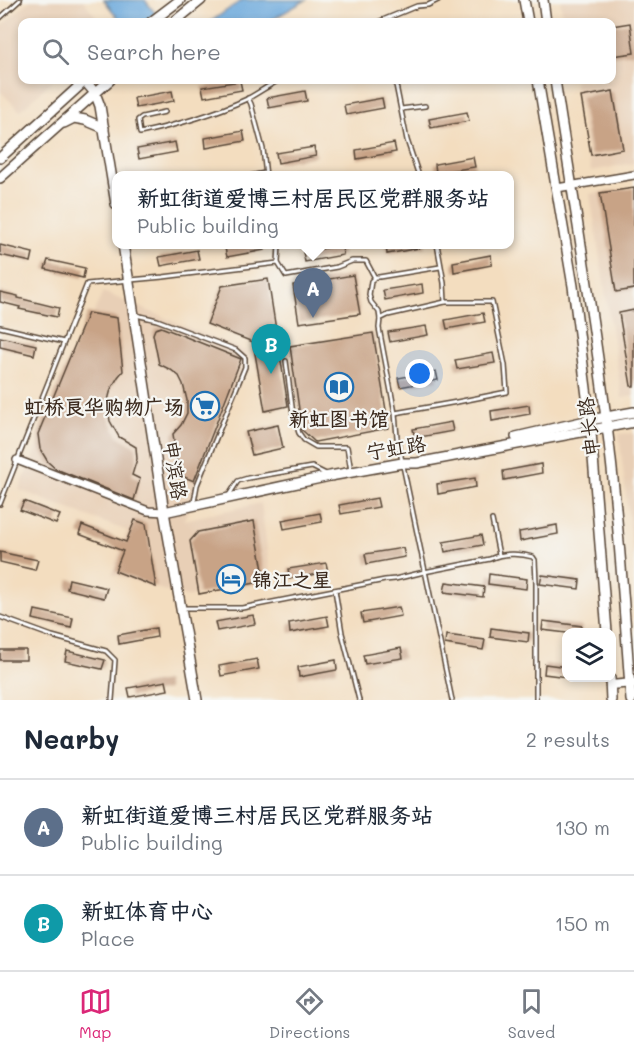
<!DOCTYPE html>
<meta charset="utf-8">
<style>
body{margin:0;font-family:Mali,"LXGW WenKai TC",sans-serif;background:#f6f6f7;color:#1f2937}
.controls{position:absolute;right:18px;bottom:18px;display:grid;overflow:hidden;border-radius:12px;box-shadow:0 3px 9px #0003}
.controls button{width:54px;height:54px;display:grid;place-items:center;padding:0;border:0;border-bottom:2px solid #e0e1e3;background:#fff;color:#1f2937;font:30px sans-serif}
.you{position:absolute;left:420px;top:374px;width:21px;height:21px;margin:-15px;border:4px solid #fff;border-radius:50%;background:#1a73e8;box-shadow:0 0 0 9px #1a73e833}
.badge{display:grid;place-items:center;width:39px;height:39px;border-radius:50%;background:#db2777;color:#fff;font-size:20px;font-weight:700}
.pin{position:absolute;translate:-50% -50px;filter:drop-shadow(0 2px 3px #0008)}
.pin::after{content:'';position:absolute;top:32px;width:21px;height:18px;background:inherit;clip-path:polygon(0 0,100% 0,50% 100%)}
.popup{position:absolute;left:112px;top:171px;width:402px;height:78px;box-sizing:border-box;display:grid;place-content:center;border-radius:12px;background:#fff;filter:drop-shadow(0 2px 4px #0005);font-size:20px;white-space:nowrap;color:#747a83}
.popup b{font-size:22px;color:#1f2937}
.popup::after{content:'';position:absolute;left:50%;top:100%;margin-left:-12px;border:12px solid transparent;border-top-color:#fff}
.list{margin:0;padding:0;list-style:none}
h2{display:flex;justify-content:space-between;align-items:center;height:78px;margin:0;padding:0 24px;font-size:26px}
h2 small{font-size:20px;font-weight:400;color:#747a83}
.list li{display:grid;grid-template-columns:39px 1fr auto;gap:18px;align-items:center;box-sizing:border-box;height:96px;padding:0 24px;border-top:2px solid #e0e1e3}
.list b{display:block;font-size:22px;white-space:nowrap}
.list p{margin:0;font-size:20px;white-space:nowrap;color:#747a83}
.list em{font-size:20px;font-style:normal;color:#747a83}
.icon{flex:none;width:33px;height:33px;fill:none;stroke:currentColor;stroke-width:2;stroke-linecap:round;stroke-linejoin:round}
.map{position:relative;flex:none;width:634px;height:700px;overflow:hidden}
.search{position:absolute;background:#fff;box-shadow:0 3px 9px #0003;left:18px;right:18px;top:18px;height:66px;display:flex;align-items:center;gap:15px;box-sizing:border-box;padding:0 21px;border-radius:12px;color:#747a83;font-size:22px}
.sheet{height:270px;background:#fff}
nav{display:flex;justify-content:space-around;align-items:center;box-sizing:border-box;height:84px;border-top:2px solid #e0e1e3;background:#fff;font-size:16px;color:#747a83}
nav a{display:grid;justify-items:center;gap:3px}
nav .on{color:#db2777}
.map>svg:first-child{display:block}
.built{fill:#e8cfb6}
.water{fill:#6aa8dc;stroke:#52697d;stroke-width:1.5}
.building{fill:#c8a386}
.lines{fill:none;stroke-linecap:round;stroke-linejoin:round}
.service-casing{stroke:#574536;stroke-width:6}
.minor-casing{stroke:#574536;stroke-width:10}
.tertiary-casing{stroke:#574536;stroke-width:11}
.secondary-casing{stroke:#574536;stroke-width:12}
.service{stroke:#fff;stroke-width:3}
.minor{stroke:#fff;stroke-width:7}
.tertiary{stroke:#fff;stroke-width:8}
.secondary{stroke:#fff;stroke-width:9}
.labels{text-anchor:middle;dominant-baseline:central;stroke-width:4.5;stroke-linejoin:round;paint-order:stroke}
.poi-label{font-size:20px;font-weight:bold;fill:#3b2a1e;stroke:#f6f6f2;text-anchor:end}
.street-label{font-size:20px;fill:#3b2a1e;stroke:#f6f6f2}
</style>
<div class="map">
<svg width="634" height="700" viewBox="0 0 634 700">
<rect width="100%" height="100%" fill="#f6f6f2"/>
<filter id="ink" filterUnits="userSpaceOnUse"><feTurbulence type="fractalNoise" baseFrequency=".0167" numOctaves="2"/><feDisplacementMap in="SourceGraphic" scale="12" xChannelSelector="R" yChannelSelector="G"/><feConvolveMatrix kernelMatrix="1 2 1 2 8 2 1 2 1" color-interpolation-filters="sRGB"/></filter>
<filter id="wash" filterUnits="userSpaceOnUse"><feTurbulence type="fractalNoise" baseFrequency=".008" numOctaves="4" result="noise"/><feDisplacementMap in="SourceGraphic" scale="24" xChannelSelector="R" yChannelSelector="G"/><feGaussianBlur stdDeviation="1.35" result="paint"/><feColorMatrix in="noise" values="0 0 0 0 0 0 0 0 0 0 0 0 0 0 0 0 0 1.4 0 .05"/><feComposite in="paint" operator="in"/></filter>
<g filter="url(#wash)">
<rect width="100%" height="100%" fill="#f3ddbf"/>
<!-- built -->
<g class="built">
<path d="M31,0H83L100,22H22V80H53L20,111L0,91V27Z"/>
<path d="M560,0H634V163L591,171L574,80H612V22H564Z"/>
<path d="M634,187V396L622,398L590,194Z"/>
<path d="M103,292L245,351L248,357L184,520L261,503L271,582L185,597L112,574L127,531L19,490Z"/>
<path d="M634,433V565L619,434Z"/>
</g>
<!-- water -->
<g class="water">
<path d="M104,0H145L162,22H121Z"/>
<path d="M242,0H306L268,22H210Z"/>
</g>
<g id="blocks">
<!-- building -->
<g class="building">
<path d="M630,23L634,53L612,56V26Z"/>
<path d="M240,81L242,90L204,97L202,87Z"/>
<path d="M172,91L174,101L136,108L134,98Z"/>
<path d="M305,91L307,101L269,108L267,98Z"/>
<path d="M613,91L623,149L591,155L581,97Z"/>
<path d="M382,98L384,108L346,115L344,105Z"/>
<path d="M467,112L469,121L431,128L429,119Z"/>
<path d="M243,131L245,141L206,148L205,138Z"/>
<path d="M175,142L177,152L139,159L137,149Z"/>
<path d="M394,143L396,152L357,159L356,150Z"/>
<path d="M314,147L316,156L278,163L276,153Z"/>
<path d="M473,157L475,167L436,173L435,164Z"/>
<path d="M634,188V289L616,292L600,193Z"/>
<path d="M242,244H264L265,250L227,257L225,248Z"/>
<path d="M386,244H425V247L387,254Z"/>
<path d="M0,245L33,253L31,262L0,255Z"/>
<path d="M342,245L343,255L305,262L303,252Z"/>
<path d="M197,250L199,259L161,266L159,257Z"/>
<path d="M491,255L492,265L454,272L453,262Z"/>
<path d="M48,260L85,268L83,278L45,269Z"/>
<path d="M353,275L360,314L299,323L293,285Z"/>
<path d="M268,279L288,406L265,411L253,342L207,324L222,286Z"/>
<path d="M422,284L423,293L385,300L383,290Z"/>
<path d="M0,292L18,296V298L59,308L57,317L19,309L20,307L0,302Z"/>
<path d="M634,310V386H631L619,313Z"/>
<path d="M88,313L117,318L123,371L118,377L111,389L107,404L110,421L119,437L136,447L137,459L132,475L140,479L134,500L56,469L48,462L40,449L38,434Z"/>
<path d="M483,313L485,322L447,329L445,320Z"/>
<path d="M426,326L428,335L390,342L388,332Z"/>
<path d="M161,327L241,359L194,481L179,475L173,434L181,425L187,413V400L183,384L179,376L171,370L159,364L153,334L155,329Z"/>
<path d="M373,333L389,428L315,442L302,430L290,346Z"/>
<path d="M0,337L36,345L34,355L0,347Z"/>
<path d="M493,353L495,363L457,369L455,360Z"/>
<path d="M436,371L438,380L400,387L398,378Z"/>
<path d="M529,405L530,414L492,421L491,411Z"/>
<path d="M451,422L453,431L415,438L413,429Z"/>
<path d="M278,425L283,448L252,455L246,432Z"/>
<path d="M541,464L542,473L504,480L503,471Z"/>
<path d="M475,478L476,487L438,494L437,484Z"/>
<path d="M377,498L379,507L341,514L339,505Z"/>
<path d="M24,501L60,515L56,524L20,510Z"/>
<path d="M320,513L322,522L284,529L282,520Z"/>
<path d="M135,520L146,524L156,587L115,571L123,551L79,534L82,525L126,542Z"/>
<path d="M254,521L265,581L199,594L190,541L198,532Z"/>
<path d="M557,525L558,534L520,541L519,532Z"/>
<path d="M481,535L483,545L445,552L443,542Z"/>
<path d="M403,548L405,557L367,564L365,554Z"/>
<path d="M0,552L38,560L35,570L0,562Z"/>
<path d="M326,563L328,572L290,579L288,569Z"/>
<path d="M489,574L527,579L526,589L488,584Z"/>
<path d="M542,575L580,580L579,589L540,584Z"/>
<path d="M69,579L107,588L104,598L67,589Z"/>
<path d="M446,582L484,587L483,597L444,592Z"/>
<path d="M399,607L401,616L363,623L361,613Z"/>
<path d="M35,610L73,618L71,628L33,619Z"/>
<path d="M253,615L255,624L217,631L215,622Z"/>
<path d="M327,616L329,626L290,633L289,623Z"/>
<path d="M543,621L582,626L581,633H567L542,630Z"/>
<path d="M156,628L157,637L119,644L118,635Z"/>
<path d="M491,628L529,633L528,642L490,637Z"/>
<path d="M446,635L485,640L483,650L445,644Z"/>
<path d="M401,648L403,658L365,664L363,655Z"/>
<rect x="0" y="650" width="26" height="10"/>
<path d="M67,651L105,660L102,669L65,661Z"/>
<path d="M257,659L259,669L221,676L219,666Z"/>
<path d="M336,660L337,670L299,677L298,667Z"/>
<path d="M545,664L567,667V677L544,674Z"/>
<path d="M166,681L168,690L130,697L128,688Z"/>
</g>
</g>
</g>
<g filter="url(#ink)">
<use href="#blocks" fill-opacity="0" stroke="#574536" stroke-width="1.5"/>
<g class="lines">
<!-- service casing -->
<g class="service-casing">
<g id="service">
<path d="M0,18L20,0"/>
<path d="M378,22L417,6L428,5L438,0"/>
<path d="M395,80L407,140L419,176"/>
<path d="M248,98L251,104L263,149L266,176"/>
<path d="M401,109L425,106"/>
<path d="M165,112L142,117L138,120L140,133C177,125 212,115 247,99C258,93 268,86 279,80"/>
<path d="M250,176L265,173"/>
<path d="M279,244L278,263L286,276L337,267L352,261H366L374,276"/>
<path d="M437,244L444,283L445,302"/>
<path d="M440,267L379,277H375L371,281L369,295L371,302L379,312L380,319L379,328L395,413L397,437L452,700"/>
<path d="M136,315L157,320L236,350L245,358V367L197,485L194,502"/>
<path d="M380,319L388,315L445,302H492L505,365L507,392L457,402L395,413"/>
<path d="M0,327L64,342"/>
<path d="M286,361L293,414L299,433L304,440L316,447H347L351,471"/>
<path d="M229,495L238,481L248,478L312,467L326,474"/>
<path d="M0,504L87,284L163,277L278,263"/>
<path d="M492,520L499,555"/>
<path d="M335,590L342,633L359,700"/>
<path d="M183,608H242L385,580L395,579L424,572L490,559C502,553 520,553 533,557L535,560L536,582V700"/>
<path d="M0,617L52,636L106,651L115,660L112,700"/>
</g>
</g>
<!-- minor casing -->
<g class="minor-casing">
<g id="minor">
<path d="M557,188L634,175"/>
<path d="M17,460L148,511L164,512"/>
</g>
</g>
<!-- tertiary casing -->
<g class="tertiary-casing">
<path id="tertiary" d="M610,685L634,683"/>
</g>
<!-- secondary casing -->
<g class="secondary-casing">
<g id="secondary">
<path d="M524,0L528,22"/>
<path d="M543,0L546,22"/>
<path d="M151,22L180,0"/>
<path d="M174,22L201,0"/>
<path d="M538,80L573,286L590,420L607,632"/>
<path d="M555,80C572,192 592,305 606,418C618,512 624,606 631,700"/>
<path d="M85,81L95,93L100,106L116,204"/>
<path d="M64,123L74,118L85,120L104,128"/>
<path d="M0,158L86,80"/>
<path d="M0,178L110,80"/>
<path d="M123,244L164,512L197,700"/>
<path d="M516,437L590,420L634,412"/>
<path d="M164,512L330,476L402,463H417L634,422"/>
<path d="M610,678L611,700"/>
</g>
</g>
<!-- service -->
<use href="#service" class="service"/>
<!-- minor -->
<use href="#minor" class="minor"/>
<!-- tertiary -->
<use href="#tertiary" class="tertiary"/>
<!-- secondary -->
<use href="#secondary" class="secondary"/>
</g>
</g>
<!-- icons -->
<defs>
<g id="library-ring" transform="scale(1.5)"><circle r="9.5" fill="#f6f6f2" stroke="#1f6fb2" stroke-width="1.5"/><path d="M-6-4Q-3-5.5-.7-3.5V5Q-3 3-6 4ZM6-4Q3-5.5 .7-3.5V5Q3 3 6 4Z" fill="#1f6fb2"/></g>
<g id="supermarket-ring" transform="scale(1.5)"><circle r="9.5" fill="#f6f6f2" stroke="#1f6fb2" stroke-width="1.5"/><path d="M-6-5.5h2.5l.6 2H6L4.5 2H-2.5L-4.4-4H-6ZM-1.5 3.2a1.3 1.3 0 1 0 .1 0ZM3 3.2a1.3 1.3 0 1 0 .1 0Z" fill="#1f6fb2"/></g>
<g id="hotel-ring" transform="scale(1.5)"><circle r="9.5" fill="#f6f6f2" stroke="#1f6fb2" stroke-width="1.5"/><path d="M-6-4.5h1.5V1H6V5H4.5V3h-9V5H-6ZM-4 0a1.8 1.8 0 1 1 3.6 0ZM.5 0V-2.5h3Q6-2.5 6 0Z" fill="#1f6fb2"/></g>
</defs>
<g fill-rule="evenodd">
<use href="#library-ring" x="339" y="387"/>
<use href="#supermarket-ring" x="205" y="406"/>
<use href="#hotel-ring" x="231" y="579"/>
</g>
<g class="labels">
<!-- poi labels -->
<g class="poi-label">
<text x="184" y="406">虹桥良华购物广场</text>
<text x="339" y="418" text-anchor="middle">新虹图书馆</text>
<text x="252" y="579" text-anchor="start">锦江之星</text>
</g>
<!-- street labels -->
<g class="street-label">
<text transform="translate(588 427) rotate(-97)">申长路</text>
<text transform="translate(396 447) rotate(-9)">宁虹路</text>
<text transform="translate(176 470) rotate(81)">申滨路</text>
</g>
</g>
</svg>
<div class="controls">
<button><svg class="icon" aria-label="layers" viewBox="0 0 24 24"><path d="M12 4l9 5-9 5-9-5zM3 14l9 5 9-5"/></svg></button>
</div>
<div class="you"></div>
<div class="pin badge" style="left:313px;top:318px;background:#5c6f8a">A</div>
<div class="popup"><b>新虹街道爱博三村居民区党群服务站</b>Public building</div>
<div class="pin badge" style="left:271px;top:374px;background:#0f9aa8">B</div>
<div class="search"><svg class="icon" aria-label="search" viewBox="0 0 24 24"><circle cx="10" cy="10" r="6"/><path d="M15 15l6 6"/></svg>Search here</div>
</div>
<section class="sheet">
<h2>Nearby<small>2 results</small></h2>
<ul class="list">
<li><span class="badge" style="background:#5c6f8a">A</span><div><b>新虹街道爱博三村居民区党群服务站</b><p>Public building</p></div><em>130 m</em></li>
<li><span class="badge" style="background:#0f9aa8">B</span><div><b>新虹体育中心</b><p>Place</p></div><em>150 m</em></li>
</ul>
</section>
<nav>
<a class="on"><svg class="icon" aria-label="map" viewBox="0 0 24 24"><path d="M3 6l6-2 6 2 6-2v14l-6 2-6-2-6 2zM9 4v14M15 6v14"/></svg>Map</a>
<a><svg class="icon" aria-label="directions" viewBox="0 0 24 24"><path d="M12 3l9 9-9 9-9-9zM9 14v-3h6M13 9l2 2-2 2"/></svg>Directions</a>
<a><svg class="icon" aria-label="saved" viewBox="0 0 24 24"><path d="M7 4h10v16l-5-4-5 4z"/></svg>Saved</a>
</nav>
